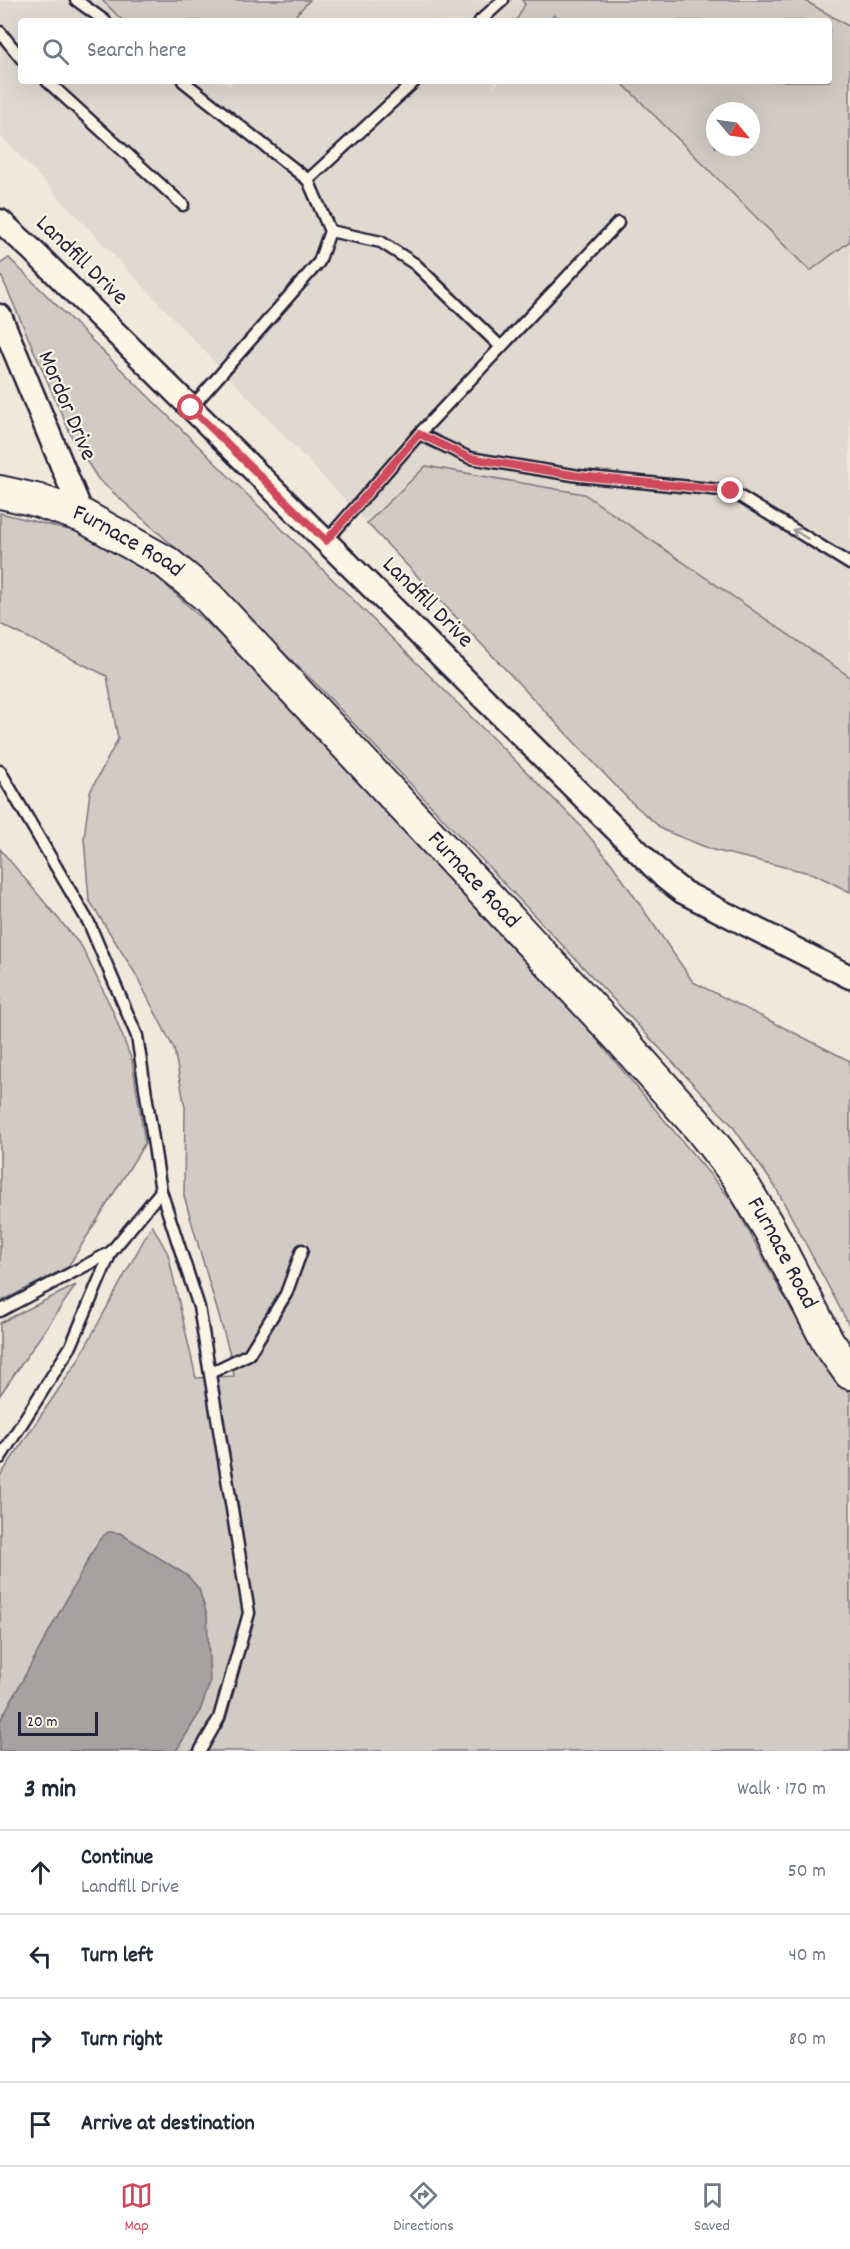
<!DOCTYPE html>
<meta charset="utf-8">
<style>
body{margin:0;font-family:Dekko,sans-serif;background:#f2f2f3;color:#1f2937}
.compass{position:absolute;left:706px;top:102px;width:54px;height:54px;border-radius:50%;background:#fff;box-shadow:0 6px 24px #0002;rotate:119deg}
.scale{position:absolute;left:18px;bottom:15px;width:80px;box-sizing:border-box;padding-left:6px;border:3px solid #22223b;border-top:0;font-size:16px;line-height:21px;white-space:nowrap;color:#22223b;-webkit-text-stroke:4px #fcf5e5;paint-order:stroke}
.stop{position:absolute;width:18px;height:18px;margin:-14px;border:4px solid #d1495b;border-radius:50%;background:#fff}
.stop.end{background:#d1495b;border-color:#fff;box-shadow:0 2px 6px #0008}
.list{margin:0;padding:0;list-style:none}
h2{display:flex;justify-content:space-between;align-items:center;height:78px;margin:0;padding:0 24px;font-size:26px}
h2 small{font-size:20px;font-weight:400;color:#747a83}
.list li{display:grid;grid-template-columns:39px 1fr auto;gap:18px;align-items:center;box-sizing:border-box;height:84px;padding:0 24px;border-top:2px solid #e0e1e3}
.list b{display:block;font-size:22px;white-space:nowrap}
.list p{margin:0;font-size:20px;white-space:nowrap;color:#747a83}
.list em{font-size:20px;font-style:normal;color:#747a83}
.icon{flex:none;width:33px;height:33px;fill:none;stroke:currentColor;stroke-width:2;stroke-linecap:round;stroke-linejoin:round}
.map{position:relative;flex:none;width:850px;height:1751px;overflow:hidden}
.search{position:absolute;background:#fff;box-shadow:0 6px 24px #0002;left:18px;right:18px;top:18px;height:66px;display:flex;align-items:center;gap:15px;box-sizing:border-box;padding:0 21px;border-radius:6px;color:#747a83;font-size:22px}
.sheet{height:414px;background:#fff}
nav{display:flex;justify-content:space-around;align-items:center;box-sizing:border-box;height:84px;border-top:2px solid #e0e1e3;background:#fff;font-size:16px;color:#747a83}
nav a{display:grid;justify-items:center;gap:3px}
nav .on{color:#d1495b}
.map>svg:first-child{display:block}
.built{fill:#e0d9cf}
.green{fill:#d1cbc3;stroke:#7a767f;stroke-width:1.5;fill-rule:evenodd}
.water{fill:#a6a2a2;stroke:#716f79;stroke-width:1.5}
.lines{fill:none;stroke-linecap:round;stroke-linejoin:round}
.lane-casing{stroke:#22223b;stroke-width:15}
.street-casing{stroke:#22223b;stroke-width:27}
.secondary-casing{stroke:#22223b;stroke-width:36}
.lane{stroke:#fcf5e5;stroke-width:10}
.street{stroke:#fcf5e5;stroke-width:22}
.secondary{stroke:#fcf5e5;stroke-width:32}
.oneway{stroke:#9a9698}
.route{stroke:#d1495b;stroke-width:8}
.labels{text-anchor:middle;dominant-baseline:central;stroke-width:4.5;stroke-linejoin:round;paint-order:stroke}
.street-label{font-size:24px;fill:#22223b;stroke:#fcf5e5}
</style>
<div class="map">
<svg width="850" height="1751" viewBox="0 0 850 1751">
<rect width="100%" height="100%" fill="#efe8db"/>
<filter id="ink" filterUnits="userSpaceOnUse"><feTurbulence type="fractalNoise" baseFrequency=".0167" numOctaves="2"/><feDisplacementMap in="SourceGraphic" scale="12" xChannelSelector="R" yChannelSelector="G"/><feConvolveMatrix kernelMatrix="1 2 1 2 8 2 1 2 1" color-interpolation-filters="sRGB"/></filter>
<g filter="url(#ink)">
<!-- built -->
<g class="built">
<path d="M0,0H102L123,21H21V81H221L229,86L234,81H494L493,89L500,81H620L810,270L850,241V677L584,494L426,466L367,523L0,135Z"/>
<path d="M310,0H522L526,4L516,21H290Z"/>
<path d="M804,0H850V27Z"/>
</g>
<!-- green -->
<g class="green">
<path d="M102,0H310L290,21H123Z"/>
<path d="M522,0H804L850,27V241L810,271L620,81H829V21H560L554,15L549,21H516L525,4ZM715,111H751V147H715Z"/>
<path d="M9,258L579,824L612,864L693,982L850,1061V1327L776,1188L731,1124L319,687L197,567L98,479L73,440L0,273V264Z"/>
<path d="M426,466L584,494L850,677V892L814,874L713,850L663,830L629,800L367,523Z"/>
<path d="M0,513L82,533L158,578L221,636L510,936L733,1202L781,1291L840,1385L850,1393V1751H0V1476L77,1362L152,1225L168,1254L196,1378L234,1376L230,1354L184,1196L185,1107L174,1049L135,973L89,900L84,838L90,792L118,739L107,676L0,624Z"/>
<path d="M0,849L82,947L112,1009L132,1061L145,1143L68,1267L0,1302Z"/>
<path d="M76,1285L0,1395V1323Z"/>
</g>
<!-- water -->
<path class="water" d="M108,1532L120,1533L188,1576L199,1589L207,1615L210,1683L199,1714L176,1751H0V1721L99,1540Z"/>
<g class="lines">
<!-- lane casing -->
<g class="lane-casing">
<g id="lane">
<path d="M76,0L105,21"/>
<path d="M480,21L503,0"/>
<path d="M0,32L21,58"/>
<path d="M47,81L183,205"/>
<path d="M183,81L308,180L330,231L319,262L191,408"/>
<path d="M308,180L415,81"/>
<path d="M330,231L381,242L415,264L501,347"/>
<path d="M419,434L470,458L579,476L731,491L850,564"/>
<path d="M326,541L419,434L618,223"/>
<path d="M0,771L89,923L137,1036L161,1191L199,1307L249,1613L219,1718L200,1751"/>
<path d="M0,1311L111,1252L161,1191"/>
<path d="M210,1373L249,1354L286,1294L302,1250"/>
<path d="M0,1458L71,1346L111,1252"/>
</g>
</g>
<!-- street casing -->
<g class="street-casing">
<g id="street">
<path d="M0,221L30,248L665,878L683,892L850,977"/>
<path d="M0,316L83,516"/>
</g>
</g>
<!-- secondary casing -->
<g class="secondary-casing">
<g id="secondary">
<path id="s1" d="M0,492L36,500L83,516L167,563L208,597L617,1035L700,1128L737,1175L770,1230L828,1342L850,1373"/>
</g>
</g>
<!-- lane -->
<use href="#lane" class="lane"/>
<!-- street -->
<use href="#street" class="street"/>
<!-- secondary -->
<use href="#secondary" class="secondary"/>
</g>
<!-- one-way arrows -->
<defs><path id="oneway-shaft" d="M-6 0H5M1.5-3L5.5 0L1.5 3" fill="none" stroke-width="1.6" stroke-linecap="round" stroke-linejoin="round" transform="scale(1.5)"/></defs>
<use class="oneway" href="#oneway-shaft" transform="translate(800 534) rotate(-148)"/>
</g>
<g class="lines" filter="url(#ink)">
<!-- route -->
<path class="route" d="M191,408L326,541L419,434L470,458L579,476L731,491"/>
</g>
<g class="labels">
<!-- street labels -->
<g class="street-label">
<text transform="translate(81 261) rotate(44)">Landfill Drive</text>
<text transform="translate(66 406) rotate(67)">Mordor Drive</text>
<text stroke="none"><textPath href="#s1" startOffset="138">Furnace Road</textPath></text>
<text transform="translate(427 603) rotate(45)">Landfill Drive</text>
<text stroke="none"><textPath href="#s1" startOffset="624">Furnace Road</textPath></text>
<text stroke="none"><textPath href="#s1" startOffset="1110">Furnace Road</textPath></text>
</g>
</g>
</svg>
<svg class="compass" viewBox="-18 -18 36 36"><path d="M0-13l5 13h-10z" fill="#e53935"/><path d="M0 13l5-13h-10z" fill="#747a83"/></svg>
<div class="scale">20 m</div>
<div class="stop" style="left:191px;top:408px"></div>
<div class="stop end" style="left:731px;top:491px"></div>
<div class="search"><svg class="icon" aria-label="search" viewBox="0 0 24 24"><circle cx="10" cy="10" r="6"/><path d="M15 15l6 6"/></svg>Search here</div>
</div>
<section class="sheet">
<h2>3 min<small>Walk · 170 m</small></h2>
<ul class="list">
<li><svg class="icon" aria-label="ahead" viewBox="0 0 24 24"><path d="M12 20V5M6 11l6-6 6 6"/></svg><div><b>Continue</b><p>Landfill Drive</p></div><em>50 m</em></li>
<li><svg class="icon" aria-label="left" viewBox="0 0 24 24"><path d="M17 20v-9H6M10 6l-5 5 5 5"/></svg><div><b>Turn left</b></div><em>40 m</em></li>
<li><svg class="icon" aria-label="right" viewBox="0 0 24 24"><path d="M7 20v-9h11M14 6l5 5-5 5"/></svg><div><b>Turn right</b></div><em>80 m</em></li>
<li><svg class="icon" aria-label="arrive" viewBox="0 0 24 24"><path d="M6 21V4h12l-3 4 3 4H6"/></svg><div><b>Arrive at destination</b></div></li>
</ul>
</section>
<nav>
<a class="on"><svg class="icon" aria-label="map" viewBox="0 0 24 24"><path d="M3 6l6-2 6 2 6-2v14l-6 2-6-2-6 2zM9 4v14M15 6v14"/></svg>Map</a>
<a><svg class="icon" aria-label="directions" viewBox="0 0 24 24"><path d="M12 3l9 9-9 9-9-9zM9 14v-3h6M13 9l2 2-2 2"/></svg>Directions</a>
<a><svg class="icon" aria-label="saved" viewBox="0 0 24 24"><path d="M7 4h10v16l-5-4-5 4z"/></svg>Saved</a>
</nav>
